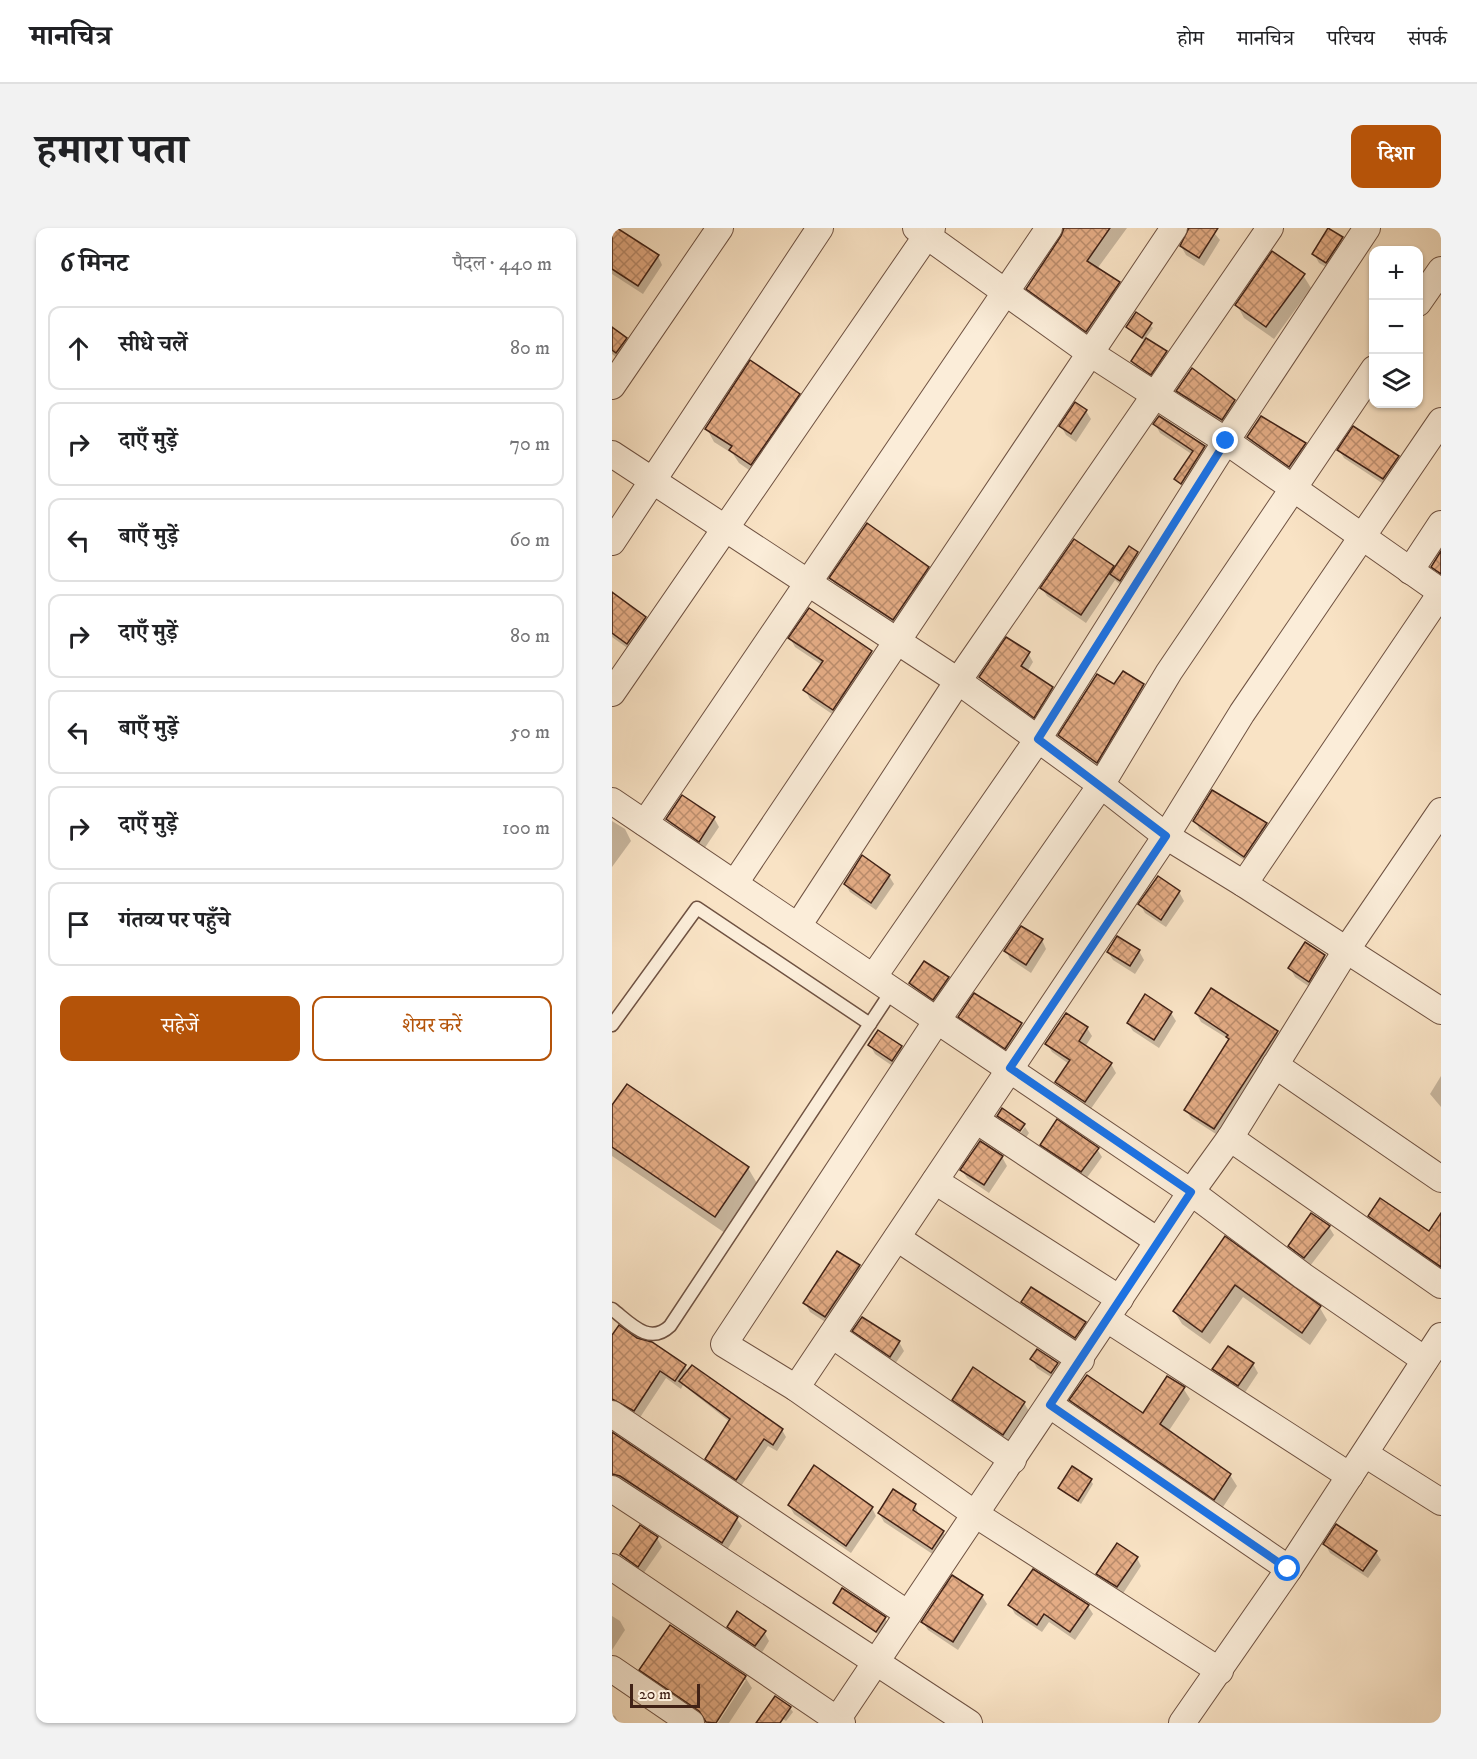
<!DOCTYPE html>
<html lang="hi">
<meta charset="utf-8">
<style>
body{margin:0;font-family:"IM FELL DW Pica","Noto Serif Devanagari",serif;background:#f2f2f2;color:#202124}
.controls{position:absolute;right:18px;top:18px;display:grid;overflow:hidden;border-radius:12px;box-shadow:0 2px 4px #0004}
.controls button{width:54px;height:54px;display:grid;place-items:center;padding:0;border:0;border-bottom:2px solid #e0e0e0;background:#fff;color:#202124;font:30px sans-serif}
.scale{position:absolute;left:18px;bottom:15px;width:70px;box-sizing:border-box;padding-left:6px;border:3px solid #412216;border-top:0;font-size:16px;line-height:21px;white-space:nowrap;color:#412216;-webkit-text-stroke:4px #fbedd9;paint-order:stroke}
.stop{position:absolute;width:18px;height:18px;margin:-14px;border:4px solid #1a73e8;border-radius:50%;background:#fff}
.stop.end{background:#1a73e8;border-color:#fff;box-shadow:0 2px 6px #0008}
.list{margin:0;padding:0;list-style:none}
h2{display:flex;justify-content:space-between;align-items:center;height:78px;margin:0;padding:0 24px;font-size:26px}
h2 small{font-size:20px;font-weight:400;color:#757577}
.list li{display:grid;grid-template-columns:39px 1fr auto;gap:18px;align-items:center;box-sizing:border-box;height:84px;margin:0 12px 12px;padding:0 12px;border:2px solid #e0e0e0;border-radius:12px}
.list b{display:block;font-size:22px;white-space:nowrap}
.list em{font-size:20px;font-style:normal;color:#757577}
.actions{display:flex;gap:12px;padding:18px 24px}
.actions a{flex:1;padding:14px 0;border:2px solid #b45309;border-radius:12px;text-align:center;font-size:21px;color:#b45309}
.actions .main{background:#b45309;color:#fff}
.icon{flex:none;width:33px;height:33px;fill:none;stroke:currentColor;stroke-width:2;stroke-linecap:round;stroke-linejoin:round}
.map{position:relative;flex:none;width:829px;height:1495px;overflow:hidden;border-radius:12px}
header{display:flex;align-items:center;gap:36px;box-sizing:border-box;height:84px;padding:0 30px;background:#fff;border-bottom:2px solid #e0e0e0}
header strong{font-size:28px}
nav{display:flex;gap:33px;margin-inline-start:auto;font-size:21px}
.intro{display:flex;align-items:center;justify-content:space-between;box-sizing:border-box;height:144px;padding:0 36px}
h1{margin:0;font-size:42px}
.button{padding:15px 27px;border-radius:12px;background:#b45309;color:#fff;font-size:21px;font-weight:700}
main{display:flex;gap:36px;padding:0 36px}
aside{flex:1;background:#fff;border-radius:12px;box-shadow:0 2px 4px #0004}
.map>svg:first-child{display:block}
.shadow{fill:#0003}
.building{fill:url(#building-cross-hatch);stroke:#412216;stroke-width:1.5}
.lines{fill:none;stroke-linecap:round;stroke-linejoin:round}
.service-casing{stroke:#6f5242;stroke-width:15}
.minor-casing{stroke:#6f5242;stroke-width:28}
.service{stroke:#fbedd9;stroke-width:12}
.minor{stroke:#fbedd9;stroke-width:26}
.route{stroke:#1a73e8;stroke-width:8}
</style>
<header>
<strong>मानचित्र</strong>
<nav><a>होम</a><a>मानचित्र</a><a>परिचय</a><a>संपर्क</a></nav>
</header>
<div class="intro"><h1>हमारा पता</h1><a class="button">दिशा</a></div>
<main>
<aside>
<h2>6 मिनट<small>पैदल · 440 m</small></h2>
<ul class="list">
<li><svg class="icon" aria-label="ahead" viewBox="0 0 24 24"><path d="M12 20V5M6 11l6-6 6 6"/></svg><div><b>सीधे चलें</b></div><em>80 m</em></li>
<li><svg class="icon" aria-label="right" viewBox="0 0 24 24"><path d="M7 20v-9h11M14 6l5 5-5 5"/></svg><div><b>दाएँ मुड़ें</b></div><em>70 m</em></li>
<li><svg class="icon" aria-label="left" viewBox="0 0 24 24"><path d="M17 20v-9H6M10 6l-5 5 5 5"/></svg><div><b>बाएँ मुड़ें</b></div><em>60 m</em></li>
<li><svg class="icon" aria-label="right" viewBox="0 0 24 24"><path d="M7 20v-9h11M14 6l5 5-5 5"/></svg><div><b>दाएँ मुड़ें</b></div><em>80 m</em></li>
<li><svg class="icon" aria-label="left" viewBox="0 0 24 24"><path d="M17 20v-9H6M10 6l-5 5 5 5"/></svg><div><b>बाएँ मुड़ें</b></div><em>50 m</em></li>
<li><svg class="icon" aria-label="right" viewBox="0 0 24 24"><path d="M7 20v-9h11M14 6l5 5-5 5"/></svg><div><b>दाएँ मुड़ें</b></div><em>100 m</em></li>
<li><svg class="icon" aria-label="arrive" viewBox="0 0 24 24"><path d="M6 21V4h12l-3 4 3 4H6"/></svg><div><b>गंतव्य पर पहुँचे</b></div></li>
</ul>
<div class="actions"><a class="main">सहेजें</a><a>शेयर करें</a></div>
</aside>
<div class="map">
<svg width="829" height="1495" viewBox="0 0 829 1495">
<defs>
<pattern id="building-cross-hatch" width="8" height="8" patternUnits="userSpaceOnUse" patternTransform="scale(1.5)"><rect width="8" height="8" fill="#e4ac85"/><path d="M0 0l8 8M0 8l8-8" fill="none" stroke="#ba8c6c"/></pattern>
</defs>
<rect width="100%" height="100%" fill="#f9e3c5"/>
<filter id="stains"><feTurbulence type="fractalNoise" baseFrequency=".00333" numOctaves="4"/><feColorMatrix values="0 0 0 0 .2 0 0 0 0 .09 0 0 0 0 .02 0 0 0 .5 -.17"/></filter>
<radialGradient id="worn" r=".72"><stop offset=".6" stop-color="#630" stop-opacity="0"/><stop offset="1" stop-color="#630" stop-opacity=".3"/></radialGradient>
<!-- shadow -->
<g class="shadow">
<path d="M452,0H515L485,41L506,55L514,68L482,115L423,73L416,61L451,9Z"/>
<path d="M578,0H598L608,12L592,38L574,27L569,18Z"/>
<path d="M730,11L735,19L719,42L707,35L702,26Z"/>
<path d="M0,13L46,28L50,37L31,66L0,46Z"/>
<path d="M691,47L699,60L662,111L632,90L625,77Z"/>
<path d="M524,86L541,100L533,111L554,124L559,133L544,154L525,142L520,133L533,113L516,99Z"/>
<path d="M0,101L14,111L19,119L9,133L0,126Z"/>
<path d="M566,163L622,173L627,181L615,200L571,171Z"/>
<path d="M187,167L194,180L147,249L127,235L121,226L102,214L95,201Z"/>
<path d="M474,183L479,191L464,214L454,207L449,198Z"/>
<path d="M543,196L592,219L597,227L574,263L564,251L581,227L548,205Z"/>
<path d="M636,209L692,216L700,229L685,251L644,222Z"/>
<path d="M727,222L786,229L791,237L776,259L732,230Z"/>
<path d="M525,325L530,334L513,361L503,352L474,395L435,368L430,360L501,339L503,342Z"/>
<path d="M316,340L323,353L289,404L227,363L219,350Z"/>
<path d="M0,366L33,390L38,399L21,424L0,409Z"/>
<path d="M197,382L259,424L264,433L226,490L198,471L193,462L210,437L183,419L178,410Z"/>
<path d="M416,425L421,434L415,444L440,460L445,469L427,497L373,458L368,450Z"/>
<path d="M531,457L536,466L490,543L453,516L448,507L503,458Z"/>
<path d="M71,569L102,590L107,599L92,621L60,600L56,591Z"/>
<path d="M0,593L13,601L19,613L0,639Z"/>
<path d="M583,593L654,596L659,605L638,636L588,602Z"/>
<path d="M277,648L282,656L264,682L238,664L233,656Z"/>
<path d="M567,664L572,673L554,699L533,685L528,676Z"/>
<path d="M430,712L434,721L419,745L398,731L394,723Z"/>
<path d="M693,716L712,728L717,737L702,762L683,749L678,740Z"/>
<path d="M527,723L532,732L523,746L501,732L496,724Z"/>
<path d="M336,750L341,759L326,779L303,764L298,755Z"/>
<path d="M599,762L665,804L670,813L607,908L579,890L574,882L618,812L589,794L584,785Z"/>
<path d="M363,767L409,796L414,805L399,828L353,797L348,789Z"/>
<path d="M559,785L564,793L547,820L521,803L516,795Z"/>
<path d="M475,800L480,808L473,819L499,836L504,845L478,882L450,863L445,854L457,836L440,824L435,816Z"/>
<path d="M258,817L289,819L294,828L285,841L263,826Z"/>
<path d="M829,848V879L818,866Z"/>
<path d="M0,880L136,940L146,957L113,1005L0,928Z"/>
<path d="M386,888L412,897L413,898H409L405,905L391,896Z"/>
<path d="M413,899L417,905L413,911L407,907Z"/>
<path d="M368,915L390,929L395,938L377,965L355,950L350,942Z"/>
<path d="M430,917L485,921L490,929L474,951L435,925Z"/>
<path d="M758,988L818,1006L829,993V1044L764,999Z"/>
<path d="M717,999L722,1007L698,1038L682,1026L678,1018Z"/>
<path d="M614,1011L708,1080L715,1092L698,1117L631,1069L598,1116L570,1096L562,1083Z"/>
<path d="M247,1038L252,1047L218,1097L198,1084L193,1075Z"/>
<path d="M411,1074L473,1095L478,1104L468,1118L415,1083Z"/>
<path d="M242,1103L287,1114L292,1123L283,1136L247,1111Z"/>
<path d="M0,1109L40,1115L73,1138L76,1144L170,1202L174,1209L165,1223L156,1218L129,1258L99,1238L95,1231L118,1194L71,1157L69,1161L54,1150L27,1191L0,1181Z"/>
<path d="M420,1131L445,1136L450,1145L445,1153L425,1140Z"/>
<path d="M641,1136L646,1145L632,1166L607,1150L602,1141Z"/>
<path d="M571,1160L578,1171L556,1204L618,1247L625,1258L609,1282L466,1183L459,1172L532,1187Z"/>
<path d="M342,1172L412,1175L420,1188L399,1219L349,1185Z"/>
<path d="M10,1213L125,1291L130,1298L115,1322L0,1256V1228Z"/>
<path d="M479,1253L481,1256L469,1276L448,1260Z"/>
<path d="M177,1277L260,1280L264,1288L239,1325L182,1286Z"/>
<path d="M303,1277L307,1288L331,1304L336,1312L325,1329L272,1294L267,1285Z"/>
<path d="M45,1310L50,1319L31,1346L15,1335L10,1326Z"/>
<path d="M713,1316L764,1324L769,1332L756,1350L718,1325Z"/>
<path d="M525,1330L529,1338L510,1367L490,1354L486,1346Z"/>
<path d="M370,1368L375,1376L346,1422L316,1402L311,1394Z"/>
<path d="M223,1375L273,1390L275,1394L267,1407Z"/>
<path d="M398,1377L476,1378L481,1386L463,1412L437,1394L430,1404L403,1386Z"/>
<path d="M0,1388L8,1393L13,1402L0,1422Z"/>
<path d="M116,1399L152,1404L157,1413L149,1426L121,1407Z"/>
<path d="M29,1442L133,1449L140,1460L117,1495H106L134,1452H130L102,1495H98L36,1453Z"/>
<path d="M178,1480L181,1484L174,1493L156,1481Z"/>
<path d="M0,1487L3,1488L7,1495H0Z"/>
</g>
<!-- building -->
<g class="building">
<path d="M0,0H5L47,27L26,58L0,41Z"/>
<path d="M452,0H498L475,33L508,54L474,104L414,61L449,8Z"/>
<path d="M577,0H606L587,30L568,18Z"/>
<path d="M716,0L731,9L714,35L700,26Z"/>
<path d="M660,23L693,46L654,99L623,77Z"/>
<path d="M524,84L540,95L530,110L514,99Z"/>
<path d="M0,99L15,110L4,125L0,122Z"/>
<path d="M534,110L555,123L539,147L519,133Z"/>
<path d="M138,132L188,166L139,237L117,222L120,218L93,201Z"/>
<path d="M580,140L623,172L610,192L564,163Z"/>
<path d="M463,174L475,182L459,206L447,198Z"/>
<path d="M547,188L593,218L569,256L562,251L581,223L541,196Z"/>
<path d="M649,188L694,215L677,239L635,209Z"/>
<path d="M741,198L787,228L771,251L725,222Z"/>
<path d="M255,295L317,339L281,392L217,350Z"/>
<path d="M462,311L502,338L469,387L428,360Z"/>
<path d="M517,318L526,324L508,353L498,346Z"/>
<path d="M829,323V346L819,339Z"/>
<path d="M0,364L34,389L15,416L0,405Z"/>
<path d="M197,380L260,423L221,482L191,462L211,433L176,410Z"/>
<path d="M394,409L418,424L409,438L441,459L422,490L367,449Z"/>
<path d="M511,443L532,456L485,535L446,507L485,446L502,456Z"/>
<path d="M600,562L655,595L632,629L581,593Z"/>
<path d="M70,567L103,589L87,614L54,591Z"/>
<path d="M250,627L278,647L259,675L232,656Z"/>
<path d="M546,648L568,663L549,692L526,676Z"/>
<path d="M409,698L431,711L414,737L392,723Z"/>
<path d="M505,708L528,722L518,738L495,724Z"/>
<path d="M693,714L713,727L697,754L676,740Z"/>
<path d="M312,733L337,749L321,772L297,755Z"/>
<path d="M599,760L666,803L602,901L572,882L617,811L614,809L616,807L583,785Z"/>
<path d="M362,765L410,795L393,821L346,789Z"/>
<path d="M533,766L560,784L542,812L515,795Z"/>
<path d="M454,785L476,799L467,813L500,835L473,874L443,854L458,832L433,816Z"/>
<path d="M266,802L290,818L280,833L256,817Z"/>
<path d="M15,856L137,939L103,989L0,919V877Z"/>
<path d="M390,880L413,896L408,903L385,888Z"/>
<path d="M445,891L487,920L469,944L428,917Z"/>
<path d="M368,913L391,928L372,957L348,942Z"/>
<path d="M768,970L817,1003L829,985V1039L756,988Z"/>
<path d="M699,985L718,998L692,1030L676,1018Z"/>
<path d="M613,1008L709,1078L690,1105L623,1057L590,1104L561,1083Z"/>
<path d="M225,1023L248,1037L213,1089L191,1075Z"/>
<path d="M419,1059L474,1094L463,1110L409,1074Z"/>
<path d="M250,1089L288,1113L278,1129L240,1103Z"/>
<path d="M7,1097L25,1110L40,1114L74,1137L63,1153L48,1143L22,1183L0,1171V1107Z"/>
<path d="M616,1118L642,1135L626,1158L600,1141Z"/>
<path d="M425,1121L446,1135L439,1145L418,1131Z"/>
<path d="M80,1137L171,1201L161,1217L152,1211L124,1252L93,1231L118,1191L67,1153Z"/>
<path d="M361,1139L413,1174L391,1207L340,1172Z"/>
<path d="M475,1147L531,1185L555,1148L573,1159L548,1196L619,1246L602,1272L457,1172Z"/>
<path d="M0,1204L126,1289L110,1315L8,1248L0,1246Z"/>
<path d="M202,1237L261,1279L234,1318L176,1277Z"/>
<path d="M460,1238L480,1251L466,1273L446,1260Z"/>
<path d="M281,1261L304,1276L301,1282L332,1303L320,1321L266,1285Z"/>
<path d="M724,1296L765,1323L751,1343L711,1316Z"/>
<path d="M28,1297L46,1309L26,1339L8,1326Z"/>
<path d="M505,1315L526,1329L505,1359L484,1346Z"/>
<path d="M421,1341L477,1377L458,1404L432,1386L425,1397L396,1377Z"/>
<path d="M340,1347L371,1367L341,1414L309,1394Z"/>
<path d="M230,1360L274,1389L264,1404L221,1375Z"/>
<path d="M125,1383L154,1403L143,1418L115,1399Z"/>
<path d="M58,1397L134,1448L104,1495L94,1494L87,1483L27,1442Z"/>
<path d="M163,1468L179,1479L168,1495H144Z"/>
</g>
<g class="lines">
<!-- service casing -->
<g class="service-casing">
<g id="service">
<path d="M0,797L85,680L258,796"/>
<path d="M0,1081C18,1095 37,1118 58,1098L281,761"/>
</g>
</g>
<!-- minor casing -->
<g class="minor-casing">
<g id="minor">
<path d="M304,0L478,125L614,213L829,364"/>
<path d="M806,75L829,42"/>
<path d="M0,158L108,0"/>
<path d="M0,226L346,453L489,557L554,608L632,656L829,783"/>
<path d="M0,314L208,0"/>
<path d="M798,343L829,296"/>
<path d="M0,465L320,0"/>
<path d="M0,573L579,964L691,1048L813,1132"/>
<path d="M33,595L437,0"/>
<path d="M123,655L562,0"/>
<path d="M632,656L829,365"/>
<path d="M186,698L346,453L658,0"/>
<path d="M262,748L426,511L614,213L755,0"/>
<path d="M663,837L829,951"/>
<path d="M364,892L546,1013"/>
<path d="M618,910L829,1057"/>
<path d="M323,953L508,1071"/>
<path d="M285,1010L469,1132"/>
<path d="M495,1091L738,1248"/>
<path d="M220,1107L401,1232"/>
<path d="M184,1160L554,608L630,485L829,193"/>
<path d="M438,1177L677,1341"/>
<path d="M0,1186L296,1386"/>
<path d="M753,1226L829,1274"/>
<path d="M0,1261L357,1495"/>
<path d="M0,1339L230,1495"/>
<path d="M0,1441L79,1495"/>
<path d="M608,1443L363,1286L184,1160L112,1116L326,791L489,557L557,444L762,141"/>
<path d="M223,1495L579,964L618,910L735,721L829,583"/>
<path d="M570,1495L677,1341L829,1108"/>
</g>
</g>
<!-- service -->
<use href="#service" class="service"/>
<!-- minor -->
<use href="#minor" class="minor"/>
</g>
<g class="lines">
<!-- route -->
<path class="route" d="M614,213L426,511L554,608L398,840L579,964L438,1177L676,1341"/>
</g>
<rect width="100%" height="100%" filter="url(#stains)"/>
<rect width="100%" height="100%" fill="url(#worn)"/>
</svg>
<div class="controls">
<button>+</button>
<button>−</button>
<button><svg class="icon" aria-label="layers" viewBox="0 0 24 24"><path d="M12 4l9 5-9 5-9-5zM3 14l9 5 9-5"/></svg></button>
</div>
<div class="scale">20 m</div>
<div class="stop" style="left:676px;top:1341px"></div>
<div class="stop end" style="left:614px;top:213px"></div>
</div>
</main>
